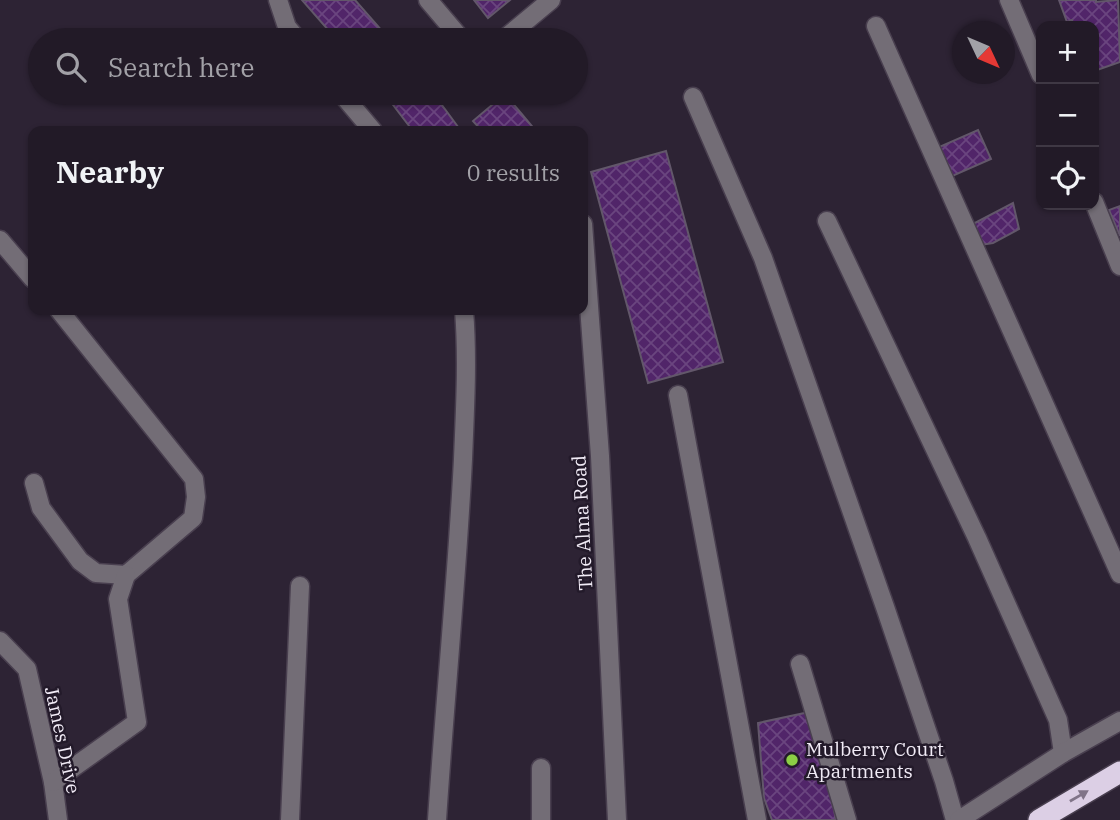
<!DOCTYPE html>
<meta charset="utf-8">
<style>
body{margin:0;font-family:"IBM Plex Serif",serif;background:#2a232f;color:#f1f3f6}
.controls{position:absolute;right:21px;top:21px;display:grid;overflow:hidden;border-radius:14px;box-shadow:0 2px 5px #0004}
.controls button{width:63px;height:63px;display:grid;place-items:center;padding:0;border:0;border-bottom:2px solid #3f3844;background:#221a27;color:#f1f3f6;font:35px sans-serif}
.compass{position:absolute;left:952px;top:21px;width:63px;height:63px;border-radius:50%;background:#221a27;box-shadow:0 2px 5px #0004;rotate:134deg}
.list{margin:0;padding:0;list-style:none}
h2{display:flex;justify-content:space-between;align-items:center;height:91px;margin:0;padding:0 28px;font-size:30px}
h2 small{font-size:23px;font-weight:400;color:#a2a1a7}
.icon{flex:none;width:38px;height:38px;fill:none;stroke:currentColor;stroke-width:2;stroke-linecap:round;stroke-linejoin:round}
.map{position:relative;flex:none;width:1120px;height:820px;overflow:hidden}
.search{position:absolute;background:#221a27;box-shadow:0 2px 5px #0004;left:28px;top:28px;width:560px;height:77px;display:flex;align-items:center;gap:18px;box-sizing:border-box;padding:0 24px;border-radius:38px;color:#a2a1a7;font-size:26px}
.panel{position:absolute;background:#221a27;box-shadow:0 2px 5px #0004;left:28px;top:126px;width:560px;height:189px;border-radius:14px}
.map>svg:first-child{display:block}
.building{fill:url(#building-cross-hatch);stroke:#62576a;stroke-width:2}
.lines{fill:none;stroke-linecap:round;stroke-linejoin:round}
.minor-casing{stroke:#493f4f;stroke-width:21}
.highway-casing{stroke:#493f4f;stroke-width:24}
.minor{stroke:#736d76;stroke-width:18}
.highway{stroke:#dccfe5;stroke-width:21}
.oneway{fill:#807488}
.poi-dot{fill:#8cce45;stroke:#231a2a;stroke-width:2.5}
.labels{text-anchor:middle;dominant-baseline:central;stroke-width:5;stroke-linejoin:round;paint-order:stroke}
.street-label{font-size:19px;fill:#f2ecf7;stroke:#231a2a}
.poi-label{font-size:19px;fill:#f2ecf7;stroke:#231a2a;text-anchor:start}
</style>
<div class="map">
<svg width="1120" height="820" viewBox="0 0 1120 820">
<defs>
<pattern id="building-cross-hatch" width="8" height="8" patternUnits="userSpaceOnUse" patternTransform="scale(1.75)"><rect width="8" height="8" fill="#512569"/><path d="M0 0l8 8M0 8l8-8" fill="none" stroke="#6a457f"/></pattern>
</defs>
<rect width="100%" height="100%" fill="#2d2334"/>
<!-- building -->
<g class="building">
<path d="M302,0H355L390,40H337Z"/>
<path d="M474,0H510L488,18Z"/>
<path d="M1059,0H1096V2L1118,0L1120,62L1094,71V26H1074L1072,20L1067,22Z"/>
<path d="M384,93H433L461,131H413Z"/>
<path d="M505,94L536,131H482L473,121Z"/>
<path d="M978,130L991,159L950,177L937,148Z"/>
<path d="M666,151L723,362L648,383L591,172Z"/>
<path d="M1013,203L1019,229L993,243L981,245L971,225Z"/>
<path d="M1120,206V236L1109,210Z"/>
<path d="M814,711L836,820H772L764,798L758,723Z"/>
</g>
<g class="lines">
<!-- minor casing -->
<g class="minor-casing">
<g id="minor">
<path d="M278,0L287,27L298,40"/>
<path d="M428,0L462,40"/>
<path d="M1009,0L1041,75"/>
<path d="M876,26L1120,574"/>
<path d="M503,40L551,0"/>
<path d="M341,93L373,131"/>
<path d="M693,97L763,258L885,607L944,781L955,820"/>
<path d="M1094,202L1120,266"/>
<path d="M827,221L977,538L1058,720L1063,753"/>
<path d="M583,224L600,456L617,820"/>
<path d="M0,240L33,279"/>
<path d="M678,395L757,820"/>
<path d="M34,483L41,508L80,561L96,573L126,575L193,518L196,497L194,479L59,310"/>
<path d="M0,641L27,669L53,782L58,820"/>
<path d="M800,664L847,820"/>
<path d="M53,782L137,722L118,599L126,575"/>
<path d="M290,820L300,586"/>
<path d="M437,820C445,699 457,579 463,459C465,409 468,359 464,310"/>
<path d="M541,820V768"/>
<path d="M959,820L1063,753L1120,721"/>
</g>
</g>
<!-- highway casing -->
<g class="highway-casing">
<path id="highway" d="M1039,820L1120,772"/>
</g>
<!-- minor -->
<use href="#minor" class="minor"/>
<!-- highway -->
<use href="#highway" class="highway"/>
</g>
<!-- one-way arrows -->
<defs><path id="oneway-solid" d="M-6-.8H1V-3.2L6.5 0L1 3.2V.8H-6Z" transform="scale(1.75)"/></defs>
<use class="oneway" href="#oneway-solid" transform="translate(1079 796) rotate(-30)"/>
<!-- markers -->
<circle class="poi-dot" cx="792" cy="760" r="7"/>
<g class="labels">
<!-- street labels -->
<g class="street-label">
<text transform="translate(582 523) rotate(-93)">The Alma Road</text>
<text transform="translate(63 740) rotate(78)">James Drive</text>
</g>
<!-- poi labels -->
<g class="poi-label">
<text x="806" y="749">Mulberry Court<tspan x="806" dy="22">Apartments</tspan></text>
</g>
</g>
</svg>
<div class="controls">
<button>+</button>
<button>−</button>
<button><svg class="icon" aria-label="locate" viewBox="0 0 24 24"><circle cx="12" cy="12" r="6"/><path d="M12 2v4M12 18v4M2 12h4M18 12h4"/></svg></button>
</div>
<svg class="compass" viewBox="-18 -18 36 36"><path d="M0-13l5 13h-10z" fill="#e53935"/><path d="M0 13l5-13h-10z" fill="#a2a1a7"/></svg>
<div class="search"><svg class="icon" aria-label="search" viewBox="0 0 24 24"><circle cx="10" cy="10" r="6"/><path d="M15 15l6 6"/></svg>Search here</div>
<section class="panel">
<h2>Nearby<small>0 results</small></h2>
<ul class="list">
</ul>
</section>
</div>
